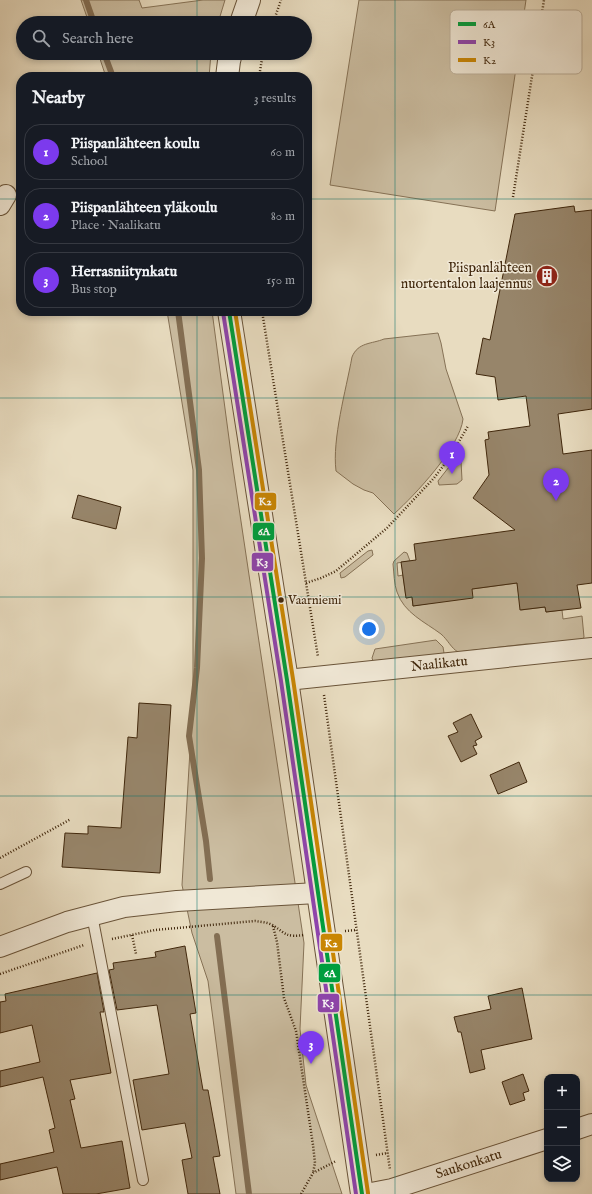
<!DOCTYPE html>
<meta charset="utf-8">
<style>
body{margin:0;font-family:"IM FELL English",serif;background:#20242c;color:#f1f3f6}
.controls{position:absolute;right:12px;bottom:12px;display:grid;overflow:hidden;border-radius:8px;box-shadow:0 2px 6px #0003}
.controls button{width:36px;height:36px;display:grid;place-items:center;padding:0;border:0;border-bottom:1px solid #363941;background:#171b24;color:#f1f3f6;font:20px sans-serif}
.you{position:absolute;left:369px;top:629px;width:14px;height:14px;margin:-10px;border:3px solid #fff;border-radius:50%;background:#1a73e8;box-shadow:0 0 0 6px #1a73e833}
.badge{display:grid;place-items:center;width:26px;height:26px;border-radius:50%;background:#7c3aed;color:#fff;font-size:13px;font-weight:700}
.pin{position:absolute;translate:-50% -33px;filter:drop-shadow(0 1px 2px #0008)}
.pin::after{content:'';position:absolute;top:21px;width:14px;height:12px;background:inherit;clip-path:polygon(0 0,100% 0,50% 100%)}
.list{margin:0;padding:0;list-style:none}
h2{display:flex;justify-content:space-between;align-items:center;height:52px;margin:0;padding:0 16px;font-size:17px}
h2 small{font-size:13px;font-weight:400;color:#9ea1a6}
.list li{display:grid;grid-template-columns:26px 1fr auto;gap:12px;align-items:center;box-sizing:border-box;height:56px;margin:0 8px 8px;padding:0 8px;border:1px solid #363941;border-radius:16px}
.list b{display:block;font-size:15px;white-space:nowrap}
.list p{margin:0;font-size:13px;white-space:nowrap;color:#9ea1a6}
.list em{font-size:13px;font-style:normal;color:#9ea1a6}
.icon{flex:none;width:22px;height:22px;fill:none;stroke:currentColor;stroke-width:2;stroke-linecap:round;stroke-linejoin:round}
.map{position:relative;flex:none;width:592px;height:1194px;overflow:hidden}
.search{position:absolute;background:#171b24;box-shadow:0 2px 6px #0003;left:16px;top:16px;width:296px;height:44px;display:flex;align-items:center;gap:10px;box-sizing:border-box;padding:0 14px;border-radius:22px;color:#9ea1a6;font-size:15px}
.panel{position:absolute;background:#171b24;box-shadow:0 2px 6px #0003;left:16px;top:72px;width:296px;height:244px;border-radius:16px}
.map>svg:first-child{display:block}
.green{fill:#cbbda1;stroke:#867256}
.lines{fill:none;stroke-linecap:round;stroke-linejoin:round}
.stream{stroke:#836e53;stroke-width:6}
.building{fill:#97856a;stroke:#40270c}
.service-casing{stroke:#6a5439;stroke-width:12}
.minor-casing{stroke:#6a5439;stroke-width:22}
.tertiary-casing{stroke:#6a5439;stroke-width:24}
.path{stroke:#40270c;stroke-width:2.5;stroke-dasharray:1 2;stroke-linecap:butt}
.service{stroke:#f0e8d6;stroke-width:10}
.minor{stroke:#f0e8d6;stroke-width:20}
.tertiary{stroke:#f0e8d6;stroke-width:22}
.bus-1-casing{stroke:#f0e8d6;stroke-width:7}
.bus-2-casing{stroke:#f0e8d6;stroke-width:7}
.bus-3-casing{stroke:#f0e8d6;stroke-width:7}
.bus-1{stroke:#009e3d;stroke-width:4}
.bus-2{stroke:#8e44ad;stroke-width:4}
.bus-3{stroke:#c98603;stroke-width:4}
.grid{fill:none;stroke:#0f766e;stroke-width:1;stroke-opacity:0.55}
.bus-dot{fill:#40270c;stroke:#f0e8d6;stroke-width:1.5}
.labels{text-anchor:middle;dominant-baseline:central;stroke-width:3;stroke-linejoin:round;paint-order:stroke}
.bus-label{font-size:13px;fill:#40270c;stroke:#f0e8d6;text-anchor:start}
.poi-label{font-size:14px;fill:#40270c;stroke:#f0e8d6;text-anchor:end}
.street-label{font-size:14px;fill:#40270c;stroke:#f0e8d6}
.key{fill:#f0e8d6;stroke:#bbae99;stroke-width:1}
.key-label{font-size:11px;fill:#40270c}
.line-badge{stroke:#f0e8d6;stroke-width:1.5}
.badge-label{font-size:11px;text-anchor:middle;font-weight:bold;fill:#fff}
</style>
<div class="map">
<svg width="592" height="1194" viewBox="0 0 592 1194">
<rect width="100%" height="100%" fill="#e8dcc0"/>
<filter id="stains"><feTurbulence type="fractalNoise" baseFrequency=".005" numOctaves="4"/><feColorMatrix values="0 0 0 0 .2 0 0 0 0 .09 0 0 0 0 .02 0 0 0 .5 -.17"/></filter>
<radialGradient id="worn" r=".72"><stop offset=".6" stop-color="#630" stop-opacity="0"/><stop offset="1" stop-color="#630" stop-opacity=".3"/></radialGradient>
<!-- green -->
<g class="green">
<path d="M81,0H139L142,8L203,0H225L218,23H89Z"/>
<path d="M359,0H526L495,211L330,185Z"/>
<path d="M98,53H211L209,77H106Z"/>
<path d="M167,311H212L232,461L304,943L300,1029L306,1085L342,1194H236L208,981L192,933L182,885L193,700V470Z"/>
<path d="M438,333L441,343L446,369L463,419C460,447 415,495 394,514L373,493L364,490L353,484L336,471C332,439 346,390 352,357C358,342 372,344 384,339Z"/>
<path d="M456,458H460L461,461L462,480L457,484L439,485L438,481Z"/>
<path d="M372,550L373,555L345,577L341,578L340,573L368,551Z"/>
<path d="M404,552L407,553L410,561L397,563L398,576L403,575L406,598L412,597L413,606L431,603L472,589L517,583L521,610L545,607L546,612L562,610L563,619L582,616L584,637L583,639L546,644H526L458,652C451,648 448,640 441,634C425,622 404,613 397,592C394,584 394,573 393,564L394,561Z"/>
<path d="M436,640L443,647L444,653L442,654L373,661L372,658L375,649Z"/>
</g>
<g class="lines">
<!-- stream -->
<g class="stream">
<path d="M86,0L94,23"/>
<path d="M104,53L113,77"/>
<path d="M178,311L199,470L202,558L197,668L189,736L206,841L210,879"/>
<path d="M217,936L249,1194"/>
</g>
</g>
<!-- building -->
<g class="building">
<path d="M574,206L575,212L592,210V409L558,414L563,454L592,450V583L577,585L581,608L546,612L545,607L520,610L517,583L472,589L473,598L413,606L412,597L406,598L401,562L416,560L414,544L515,530L473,498L489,475L485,440L489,439L488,432L530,426L526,396L498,400L495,377L476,374L483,338L490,340L515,214Z"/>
<path d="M78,495L121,507L116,529L72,518Z"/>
<path d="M139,703L171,705L160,873L62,867L65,833L88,834V826L121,828L128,737L137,738Z"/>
<path d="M471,714L482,737L475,741L477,745L473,746L477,754L461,762L448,736L458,732L453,723Z"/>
<path d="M519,762L527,782L498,794L490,775Z"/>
<path d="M185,946L196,1013L190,1014L203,1090H208L220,1156L213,1157L220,1194H188L182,1160L192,1158L185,1123L142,1130L133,1080L169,1074L157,1005L117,1010L109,970L114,969L113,963L156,957L155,952Z"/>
<path d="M97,973L104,1012H100L111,1073L70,1080L75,1099L70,1100L81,1148L122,1141L130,1188L96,1194H63L57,1167L0,1180V1164L54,1152L49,1130L55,1128L43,1077L0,1087V1071L40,1062L32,1025L0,1033V1002L6,1001L5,994Z"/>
<path d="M522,988L532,1039L481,1050L485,1069L470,1073L461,1032H458L454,1017L491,1009L488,996Z"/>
<path d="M523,1074L529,1091L523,1093L525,1100L510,1105L502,1082Z"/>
</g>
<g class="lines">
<!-- service casing -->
<g class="service-casing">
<g id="service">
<path d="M0,884L26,872"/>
<path d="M92,915L143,1180"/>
</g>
</g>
<!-- minor casing -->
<g class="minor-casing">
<g id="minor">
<path d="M0,205L6,195"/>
<path id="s1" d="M287,680L592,648"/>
<path d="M0,947L67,922L124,907L177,901L317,893"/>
<path d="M577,1129L592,1124"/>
<path id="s2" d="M366,1194L392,1189L547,1139"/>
</g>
</g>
<!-- tertiary casing -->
<g class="tertiary-casing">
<g id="tertiary">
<path d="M241,23L249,0"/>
<path d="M227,77L229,61L231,53"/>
<path d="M229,311L287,680L362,1194"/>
</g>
</g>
<!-- path -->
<g class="path">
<path d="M273,23L281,0"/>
<path d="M259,77L263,53"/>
<path d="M513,197L544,0"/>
<path d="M262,311L318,657"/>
<path d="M306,583L321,578L336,571L387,528L434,478L450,457L468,426"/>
<path d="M324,695L390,1170"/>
<path d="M0,858L71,819"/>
<path d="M273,926L277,942L284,998L296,1031L313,1145L315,1163L313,1173"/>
<path d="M345,931L356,930"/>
<path d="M132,935L136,954"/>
<path d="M112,939L155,930L255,921C261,922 268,922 274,926C287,935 287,937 304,935"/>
<path d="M0,974L84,945"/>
<path d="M376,1155L388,1153"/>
<path d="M301,1194L313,1173L336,1161"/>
</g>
<!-- service -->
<use href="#service" class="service"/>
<!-- minor -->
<use href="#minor" class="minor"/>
<!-- tertiary -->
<use href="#tertiary" class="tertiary"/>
<!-- bus-1 casing -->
<g class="bus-1-casing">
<path id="bus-1" d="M229,311L287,680L362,1194"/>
</g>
<!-- bus-2 casing -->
<g class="bus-2-casing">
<path id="bus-2" d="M223,312L281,681L356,1194"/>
</g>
<!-- bus-3 casing -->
<g class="bus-3-casing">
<path id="bus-3" d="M235,311L293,679L368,1193"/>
</g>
<!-- bus-1 -->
<use href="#bus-1" class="bus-1"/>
<!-- bus-2 -->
<use href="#bus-2" class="bus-2"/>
<!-- bus-3 -->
<use href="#bus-3" class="bus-3"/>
</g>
<!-- grid -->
<path class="grid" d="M197,0V23M395,0V1194M197,53V77M0,199H21M307,199H592M197,311V1194M0,398H592M0,597H592M0,796H592M0,995H592"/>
<!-- icons -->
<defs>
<g id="building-disc" transform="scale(1.15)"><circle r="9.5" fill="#8f2418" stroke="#f0e8d6"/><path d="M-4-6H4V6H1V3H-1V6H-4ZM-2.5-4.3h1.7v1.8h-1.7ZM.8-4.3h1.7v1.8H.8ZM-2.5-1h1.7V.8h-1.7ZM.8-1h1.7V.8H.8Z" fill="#fff"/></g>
</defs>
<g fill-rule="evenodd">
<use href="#building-disc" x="547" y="276"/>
</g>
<!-- markers -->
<circle class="bus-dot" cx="281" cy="600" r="3.5"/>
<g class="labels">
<!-- bus labels -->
<g class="bus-label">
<text x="288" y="600">Vaarniemi</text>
</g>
<!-- poi labels -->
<g class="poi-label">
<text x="532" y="268">Piispanlähteen<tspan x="532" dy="16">nuortentalon laajennus</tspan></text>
</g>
<!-- street labels -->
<g class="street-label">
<text stroke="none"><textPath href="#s1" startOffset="153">Naalikatu</textPath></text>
<text stroke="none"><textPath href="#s2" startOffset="107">Saukonkatu</textPath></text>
</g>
</g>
<!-- legend -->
<rect x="450" y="10" width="132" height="64" rx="6" class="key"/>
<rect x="458" y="22" width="18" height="4" fill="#009e3d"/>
<rect x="458" y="40" width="18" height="4" fill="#8e44ad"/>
<rect x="458" y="58" width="18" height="4" fill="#c98603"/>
<g class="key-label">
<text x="483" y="28">6A</text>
<text x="483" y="46">K3</text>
<text x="483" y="64">K2</text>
</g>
<g class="line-badge">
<rect x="254" y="492" width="23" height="19" rx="4" fill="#c98603"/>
<rect x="252" y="522" width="23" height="19" rx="4" fill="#009e3d"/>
<rect x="251" y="552" width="23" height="20" rx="4" fill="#8e44ad"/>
<rect x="320" y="933" width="23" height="19" rx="4" fill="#c98603"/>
<rect x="318" y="963" width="23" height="20" rx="4" fill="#009e3d"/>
<rect x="317" y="993" width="23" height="20" rx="4" fill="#8e44ad"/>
</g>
<g class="badge-label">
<text x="265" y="505">K2</text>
<text x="264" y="535">6A</text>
<text x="262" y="566">K3</text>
<text x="331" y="947">K2</text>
<text x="330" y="977">6A</text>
<text x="328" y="1007">K3</text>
</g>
<rect width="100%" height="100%" filter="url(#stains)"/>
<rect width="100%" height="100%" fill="url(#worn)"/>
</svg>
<div class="controls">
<button>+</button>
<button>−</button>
<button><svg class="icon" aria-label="layers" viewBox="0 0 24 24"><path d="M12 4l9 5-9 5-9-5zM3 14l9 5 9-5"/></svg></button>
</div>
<div class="you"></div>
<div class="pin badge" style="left:452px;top:474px">1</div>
<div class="pin badge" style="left:556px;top:501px">2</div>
<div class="pin badge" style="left:311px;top:1064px">3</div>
<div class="search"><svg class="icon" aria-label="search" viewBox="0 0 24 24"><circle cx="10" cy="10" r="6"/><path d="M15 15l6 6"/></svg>Search here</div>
<section class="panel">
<h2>Nearby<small>3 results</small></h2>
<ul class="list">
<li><span class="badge">1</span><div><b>Piispanlähteen koulu</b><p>School</p></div><em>60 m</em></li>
<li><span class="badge">2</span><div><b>Piispanlähteen yläkoulu</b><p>Place · Naalikatu</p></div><em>80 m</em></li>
<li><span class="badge">3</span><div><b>Herrasniitynkatu</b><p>Bus stop</p></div><em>150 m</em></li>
</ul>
</section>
</div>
